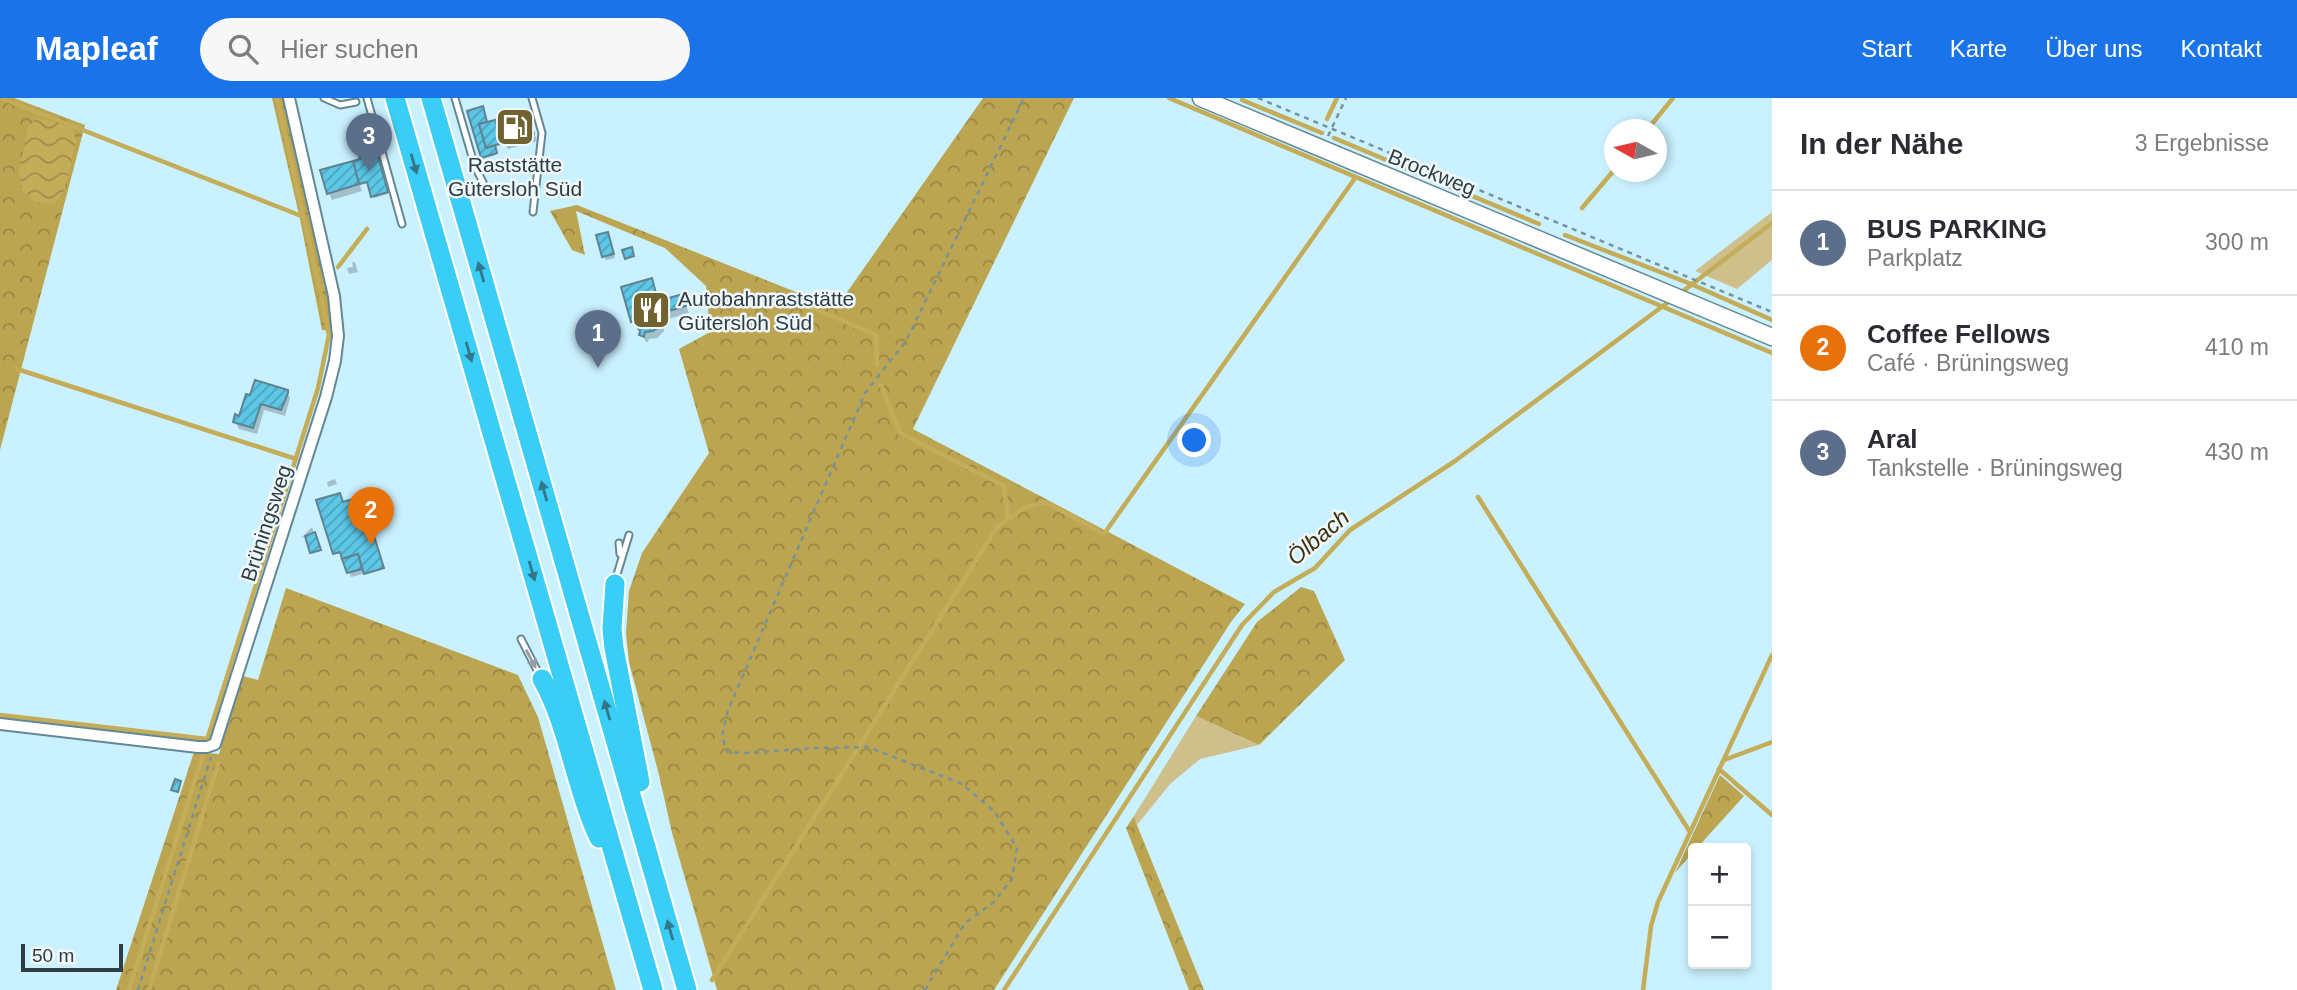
<!DOCTYPE html>
<html lang="de">
<meta charset="utf-8">
<style>
body{margin:0;font-family:Arial,sans-serif;background:#f7f7f7;color:#2b2b33}
.controls{position:absolute;right:21px;bottom:21px;display:grid;overflow:hidden;border-radius:7px;box-shadow:0 4px 10px #0003}
.controls button{width:63px;height:63px;display:grid;place-items:center;padding:0;border:0;border-bottom:2px solid #e1e1e2;background:#fff;color:#2b2b33;font:35px sans-serif}
.compass{position:absolute;left:1604px;top:21px;width:63px;height:63px;border-radius:50%;background:#fff;box-shadow:0 4px 10px #0003;rotate:278deg}
.scale{position:absolute;left:21px;bottom:18px;width:102px;box-sizing:border-box;padding-left:7px;border:4px solid #2d3d43;border-top:0;font-size:19px;line-height:24px;white-space:nowrap;color:#2d3d43;-webkit-text-stroke:5px #f1f8fb;paint-order:stroke}
.you{position:absolute;left:1195px;top:343px;width:24px;height:24px;margin:-18px;border:5px solid #fff;border-radius:50%;background:#1a73e8;box-shadow:0 0 0 10px #1a73e833}
.badge{display:grid;place-items:center;width:46px;height:46px;border-radius:50%;background:#1a73e8;color:#fff;font-size:23px;font-weight:700}
.pin{position:absolute;translate:-50% -58px;filter:drop-shadow(0 2px 4px #0008)}
.pin::after{content:'';position:absolute;top:37px;width:24px;height:21px;background:inherit;clip-path:polygon(0 0,100% 0,50% 100%)}
.list{margin:0;padding:0;list-style:none}
h2{display:flex;justify-content:space-between;align-items:center;height:91px;margin:0;padding:0 28px;font-size:30px}
h2 small{font-size:23px;font-weight:400;color:#7c7c81}
.list li{display:grid;grid-template-columns:46px 1fr auto;gap:21px;align-items:center;box-sizing:border-box;height:105px;padding:0 28px;border-top:2px solid #e1e1e2}
.list b{display:block;font-size:26px;white-space:nowrap}
.list p{margin:0;font-size:23px;white-space:nowrap;color:#7c7c81}
.list em{font-size:23px;font-style:normal;color:#7c7c81}
.icon{flex:none;width:38px;height:38px;fill:none;stroke:currentColor;stroke-width:2;stroke-linecap:round;stroke-linejoin:round}
.map{position:relative;flex:none;width:1772px;height:892px;overflow:hidden}
header{display:flex;align-items:center;gap:42px;box-sizing:border-box;height:98px;padding:0 35px;background:#1a73e8;color:#fff}
header strong{font-size:33px}
nav{display:flex;gap:38px;margin-inline-start:auto;font-size:24px}
.search{width:490px;height:63px;background:#f7f7f7;display:flex;align-items:center;gap:18px;box-sizing:border-box;padding:0 24px;border-radius:38px;color:#7c7c81;font-size:26px}
main{display:flex}
aside{flex:1;background:#fff}
.map>svg:first-child{display:block}
.green{fill:#cebf8b}
.forest{fill:url(#forest-crowns)}
.water{fill:url(#water-waves)}
.shadow{fill:#0003}
.lines{fill:none;stroke-linecap:round;stroke-linejoin:round}
.stream{stroke:#c4ac59;stroke-width:4.5}
.building{fill:url(#building-hatch);stroke:#5f8490;stroke-width:2}
.lane-casing{stroke:#638894;stroke-width:9}
.street-casing{stroke:#638894;stroke-width:14}
.secondary-casing{stroke:#638894;stroke-width:19}
.highway-casing{stroke:#fff;stroke-width:23}
.path{stroke:#78939d;stroke-width:2.5;stroke-dasharray:5 5;stroke-linecap:butt}
.lane{stroke:#fff;stroke-width:5}
.street{stroke:#fff;stroke-width:10}
.secondary{stroke:#fff;stroke-width:16}
.highway{stroke:#3acdf5;stroke-width:19}
.oneway{fill:#32778a}
.oneway2{fill:#969ea1}
.labels{text-anchor:middle;dominant-baseline:central;stroke-width:5;stroke-linejoin:round;paint-order:stroke}
.poi-label{font-size:21px;fill:#2d3d43;stroke:#f1f8fb}
.street-label{font-size:21px;fill:#2d3d43;stroke:#f1f8fb}
.water-label{font-size:23px;font-style:italic;fill:#3d330e;stroke:#f1f8fb}
</style>
<header>
<strong>Mapleaf</strong>
<div class="search"><svg class="icon" aria-label="search" viewBox="0 0 24 24"><circle cx="10" cy="10" r="6"/><path d="M15 15l6 6"/></svg>Hier suchen</div>
<nav><a>Start</a><a>Karte</a><a>Über uns</a><a>Kontakt</a></nav>
</header>
<main>
<div class="map">
<svg width="1772" height="892" viewBox="0 0 1772 892">
<defs>
<pattern id="forest-crowns" width="20" height="18" patternUnits="userSpaceOnUse" patternTransform="scale(1.75)"><rect width="20" height="18" fill="#bca551"/><path d="M2 6a3 3 0 1 1 6 0M12 15a3 3 0 1 1 6 0" fill="none" stroke="#998845"/></pattern>
<pattern id="water-waves" width="16" height="10" patternUnits="userSpaceOnUse" patternTransform="scale(1.75)"><rect width="16" height="10" fill="#c4ac59"/><path d="M0 5q4-4 8 0t8 0" fill="none" stroke="#a08d4b"/></pattern>
<pattern id="building-hatch" width="6" height="6" patternUnits="userSpaceOnUse" patternTransform="scale(1.75)"><rect width="6" height="6" fill="#5cc7e7"/><path d="M-1 1l2-2M0 6l6-6M5 7l2-2" fill="none" stroke="#4ca3bd"/></pattern>
</defs>
<rect width="100%" height="100%" fill="#caf1ff"/>
<!-- green -->
<g class="green">
<path d="M1772,114V162L1737,191L1695,173Z"/>
<path d="M1196,618L1259,647L1200,661L1170,686L1137,727L1134,718Z"/>
</g>
<!-- forest -->
<g class="forest">
<path d="M0,0H14L85,27L0,352Z"/>
<path d="M272,0H283C302,77 325,154 333,233L322,232L300,121Z"/>
<path d="M983,0H1074L913,331L1245,506L1231,524L994,892H717L672,735L659,677L629,564L626,535L629,493L642,455L709,355L679,251L710,234L706,188L665,150L576,113L585,157L572,152L550,113L577,107L836,210Z"/>
<path d="M1301,489L1314,493L1345,562L1259,647L1196,618L1257,524Z"/>
<path d="M286,490L518,577L538,619L616,892H116L194,654L219,656L243,578L258,582Z"/>
<path d="M1720,677L1744,698L1697,750H1693V754L1675,775Z"/>
<path d="M1134,718L1137,727L1204,892H1189L1126,730Z"/>
</g>
<!-- water -->
<path class="water" d="M38,20L69,28L74,34L76,44L64,93L54,106L36,104L22,93L19,74L28,28Z"/>
<!-- shadow -->
<g class="shadow">
<path d="M482,10L487,26L527,14L537,43L508,51L505,46L494,49L496,57L483,61L469,14Z"/>
<path d="M375,51L388,96L374,100L369,85L360,87L362,93L332,102L329,95Z"/>
<path d="M609,140L615,160L606,162L603,158Z"/>
<path d="M352,164H355L358,174L349,176L347,170L353,169Z"/>
<path d="M651,182L659,205L682,198L689,215L665,222L664,233L657,240L649,241L647,245L633,223L623,190Z"/>
<path d="M286,293L290,300L285,318L264,312L257,336L239,331L235,324L240,320L248,298Z"/>
<path d="M335,381L337,386L328,389L327,384Z"/>
<path d="M318,403L342,406L367,420H372L374,425L369,426L383,471L351,479L342,455L334,456Z"/>
<path d="M312,429L320,453L312,456L307,438L301,440Z"/>
</g>
<g class="lines">
<!-- stream -->
<g class="stream">
<path d="M1,0L304,119"/>
<path d="M277,0L320,192"/>
<path d="M1169,0L1772,255"/>
<path d="M1242,2L1322,35"/>
<path d="M1327,21L1337,0"/>
<path d="M1647,32L1673,0"/>
<path d="M1334,40L1539,126"/>
<path d="M1582,110L1615,71"/>
<path d="M1565,137L1691,186L1772,222"/>
<path d="M338,169L367,131"/>
<path d="M1678,197L1772,125"/>
<path d="M808,208L876,237L877,267"/>
<path d="M17,271L296,361"/>
<path d="M881,287L900,335L1004,388L1008,421"/>
<path d="M1478,399L1690,734"/>
<path d="M0,617L207,641"/>
<path d="M207,642L318,290L329,237L320,192L323,188"/>
<path d="M1724,662L1772,644"/>
<path d="M1719,671L1772,717"/>
<path d="M712,882L997,429L1024,410L1045,404L1104,436L1355,80"/>
<path d="M129,892L203,657"/>
<path d="M149,892L218,666"/>
<path d="M1004,892L1242,527L1274,494L1315,470L1350,432L1455,363L1671,202"/>
<path d="M1643,892L1651,828L1658,804L1772,557"/>
</g>
</g>
<!-- building -->
<g class="building">
<path d="M483,8L487,24L479,26L486,50L495,47L497,55L481,60L467,13Z"/>
<path d="M528,12L534,36L502,45L495,22Z"/>
<path d="M495,22L502,45L486,50L479,26Z"/>
<path d="M375,48L388,94L371,99L367,84L359,86L353,63L360,61L358,53Z"/>
<path d="M353,63L359,86L327,96L320,72Z"/>
<path d="M608,134L614,156L602,159L596,137Z"/>
<path d="M632,149L634,158L625,161L622,152Z"/>
<path d="M652,180L658,203L683,196L686,208L662,215L659,229L653,233L645,234L644,239L639,237L640,233L633,223L631,224L621,189Z"/>
<path d="M255,282L288,292V295L281,312L261,306L253,330L233,324L235,316L239,318L246,296L250,297Z"/>
<path d="M340,395L343,404L362,398L367,418L372,416L374,419V423L370,425L384,470L364,476L358,456L342,461L340,454L333,456L316,402Z"/>
<path d="M315,434L321,452L310,455L305,438Z"/>
<path d="M358,456L362,471L347,475L342,461Z"/>
<path d="M175,681L181,683L178,694L171,692Z"/>
</g>
<g class="lines">
<!-- lane casing -->
<g class="lane-casing">
<g id="lane">
<path d="M324,0L340,7L356,4"/>
<path d="M367,0L402,126"/>
<path d="M455,0L475,69L483,84"/>
<path d="M532,0L542,35L533,114"/>
<path d="M619,445L620,456"/>
<path d="M615,483L629,437"/>
<path d="M521,541L540,578"/>
</g>
</g>
<!-- street casing -->
<g class="street-casing">
<path id="street" d="M0,626L198,649H207L215,646L326,299L335,263L338,238L334,198L289,0"/>
</g>
<!-- secondary casing -->
<g class="secondary-casing">
<path id="secondary" d="M1201,0L1772,239"/>
</g>
<!-- highway casing -->
<g class="highway-casing">
<g id="highway">
<path d="M395,0L653,892"/>
<path d="M431,0L687,892"/>
<path d="M615,486L612,531L614,550L640,684"/>
<path d="M542,581C568,626 575,689 599,740"/>
</g>
</g>
<!-- path -->
<g class="path">
<path d="M1258,0L1772,214"/>
<path d="M1328,38L1346,0"/>
<path d="M138,892L211,659"/>
<path d="M925,892L965,825L993,805L1012,781L1017,750L995,714L962,686L868,649L817,650L744,655L727,654L722,638L728,612L865,295L906,243L1024,0"/>
</g>
<!-- lane -->
<use href="#lane" class="lane"/>
<!-- street -->
<use href="#street" class="street"/>
<!-- secondary -->
<use href="#secondary" class="secondary"/>
<!-- highway -->
<use href="#highway" class="highway"/>
</g>
<!-- one-way arrows -->
<defs><path id="oneway-solid" d="M-6-.8H1V-3.2L6.5 0L1 3.2V.8H-6Z" transform="scale(1.75)"/></defs>
<g class="oneway">
<use href="#oneway-solid" transform="translate(414 66) rotate(74)"/>
<use href="#oneway-solid" transform="translate(481 174) rotate(-106)"/>
<use href="#oneway-solid" transform="translate(469 254) rotate(74)"/>
<use href="#oneway-solid" transform="translate(544 393) rotate(-106)"/>
<use href="#oneway-solid" transform="translate(532 473) rotate(74)"/>
<use href="#oneway-solid" transform="translate(607 612) rotate(-106)"/>
<use href="#oneway-solid" transform="translate(670 832) rotate(-106)"/>
</g>
<use class="oneway2" href="#oneway-solid" transform="translate(531 561) rotate(62)"/>
<!-- icons -->
<defs>
<g id="fuel-square" transform="scale(2.0125)"><rect x="-9" y="-9" width="18" height="18" rx="4" fill="#716330" stroke="#f1f8fb"/><path d="M-5.5-6h7V0h2V4h1.3V-2.5L3-4.5l.8-.8L6-3V5H2.5V1h-1V6h-7ZM-4.2-4.7v3.2H.2V-4.7Z" fill="#fff"/></g>
<g id="restaurant-square" transform="scale(2.0125)"><rect x="-9" y="-9" width="18" height="18" rx="4" fill="#716330" stroke="#f1f8fb"/><path d="M-5-6h1v4h1v-4h1v4h1v-4h1v5L-1.5 .5V6h-2V.5L-5-1ZM5-6V6H3V1.5H1.5Q1.5-4 5-6Z" fill="#fff"/></g>
</defs>
<g fill-rule="evenodd">
<use href="#fuel-square" x="515" y="29"/>
<use href="#restaurant-square" x="651" y="212"/>
</g>
<g class="labels">
<!-- poi labels -->
<g class="poi-label">
<text x="515" y="66">Raststätte<tspan x="515" dy="24">Gütersloh Süd</tspan></text>
<text x="678" y="200" text-anchor="start">Autobahnraststätte<tspan x="678" dy="24">Gütersloh Süd</tspan></text>
</g>
<!-- street labels -->
<g class="street-label">
<text transform="translate(1432 74) rotate(22)">Brockweg</text>
<text transform="translate(266 425) rotate(-72)">Brüningsweg</text>
</g>
<!-- water labels -->
<g class="water-label">
<text transform="translate(1318 439) rotate(-40)">Ölbach</text>
</g>
</g>
</svg>
<div class="controls">
<button>+</button>
<button>−</button>
</div>
<svg class="compass" viewBox="-18 -18 36 36"><path d="M0-13l5 13h-10z" fill="#e53935"/><path d="M0 13l5-13h-10z" fill="#7c7c81"/></svg>
<div class="scale">50 m</div>
<div class="you"></div>
<div class="pin badge" style="left:598px;top:270px;background:#5c6f8a">1</div>
<div class="pin badge" style="left:371px;top:447px;background:#e8710a">2</div>
<div class="pin badge" style="left:369px;top:73px;background:#5c6f8a">3</div>
</div>
<aside>
<h2>In der Nähe<small>3 Ergebnisse</small></h2>
<ul class="list">
<li><span class="badge" style="background:#5c6f8a">1</span><div><b>BUS PARKING</b><p>Parkplatz</p></div><em>300 m</em></li>
<li><span class="badge" style="background:#e8710a">2</span><div><b>Coffee Fellows</b><p>Café · Brüningsweg</p></div><em>410 m</em></li>
<li><span class="badge" style="background:#5c6f8a">3</span><div><b>Aral</b><p>Tankstelle · Brüningsweg</p></div><em>430 m</em></li>
</ul>
</aside>
</main>
